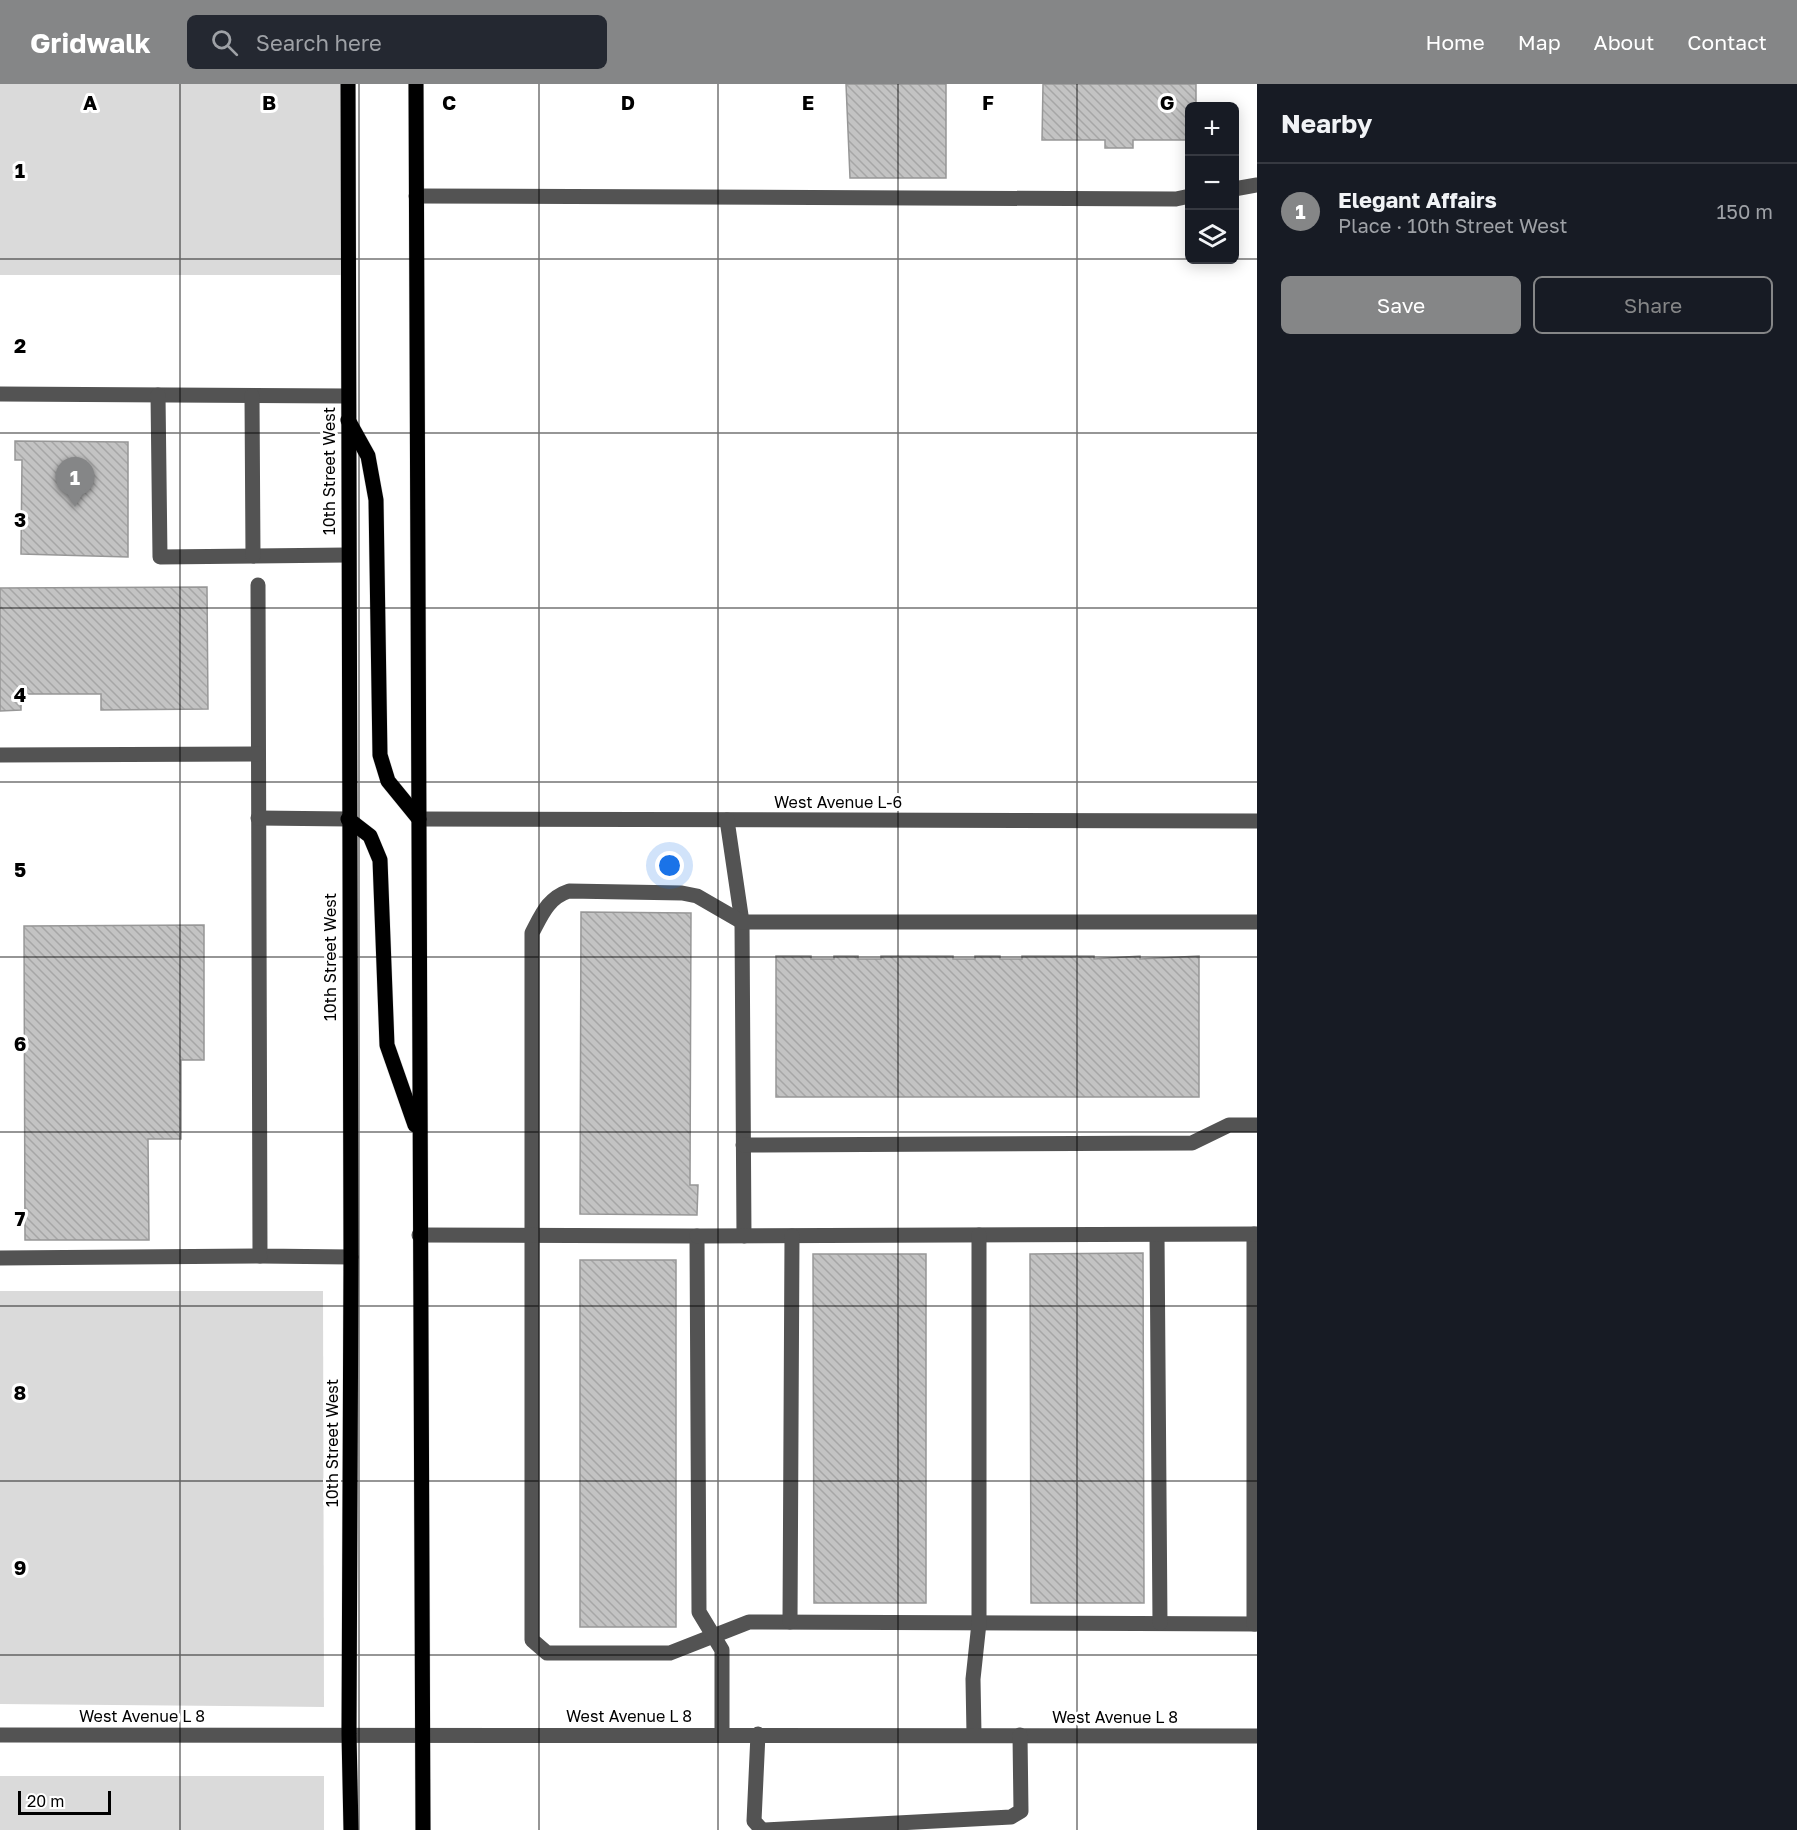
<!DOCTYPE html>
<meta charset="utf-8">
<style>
body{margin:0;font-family:"Golos Text",sans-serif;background:#242831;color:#f1f3f6}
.controls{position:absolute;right:18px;top:18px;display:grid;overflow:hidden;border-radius:9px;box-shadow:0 3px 15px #0003}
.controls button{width:54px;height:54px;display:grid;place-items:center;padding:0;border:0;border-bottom:2px solid #363941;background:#171b24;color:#f1f3f6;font:30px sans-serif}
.scale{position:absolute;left:18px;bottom:15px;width:93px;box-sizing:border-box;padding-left:6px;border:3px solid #000;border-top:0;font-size:16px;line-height:21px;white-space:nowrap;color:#000;-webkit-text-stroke:4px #fff;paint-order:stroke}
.you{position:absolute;left:670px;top:782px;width:21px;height:21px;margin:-15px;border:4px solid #fff;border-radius:50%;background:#1a73e8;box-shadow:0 0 0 9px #1a73e833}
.badge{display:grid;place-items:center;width:39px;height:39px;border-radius:50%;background:#858687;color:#fff;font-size:20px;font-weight:700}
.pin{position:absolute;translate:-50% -50px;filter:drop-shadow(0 2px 3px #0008)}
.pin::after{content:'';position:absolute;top:32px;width:21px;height:18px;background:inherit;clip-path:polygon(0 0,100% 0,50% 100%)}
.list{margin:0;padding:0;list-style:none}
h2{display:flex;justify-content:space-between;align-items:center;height:78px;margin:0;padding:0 24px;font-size:26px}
h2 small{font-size:20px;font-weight:400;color:#9ea1a6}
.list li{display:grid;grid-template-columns:39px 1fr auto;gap:18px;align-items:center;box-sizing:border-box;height:96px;padding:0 24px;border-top:2px solid #363941}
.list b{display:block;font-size:22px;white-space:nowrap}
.list p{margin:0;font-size:20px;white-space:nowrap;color:#9ea1a6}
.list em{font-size:20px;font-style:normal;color:#9ea1a6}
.actions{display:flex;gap:12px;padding:18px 24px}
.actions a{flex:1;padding:14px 0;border:2px solid #858687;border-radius:9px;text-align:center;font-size:21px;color:#858687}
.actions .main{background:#858687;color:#fff}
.icon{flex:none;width:33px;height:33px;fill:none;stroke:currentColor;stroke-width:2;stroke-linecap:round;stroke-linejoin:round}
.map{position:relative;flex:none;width:1257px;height:1746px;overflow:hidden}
header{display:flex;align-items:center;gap:36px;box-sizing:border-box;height:84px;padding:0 30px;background:#858687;color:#fff}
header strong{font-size:28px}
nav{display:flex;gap:33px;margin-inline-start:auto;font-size:21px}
.search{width:420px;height:54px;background:#242831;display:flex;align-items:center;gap:15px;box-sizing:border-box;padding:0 21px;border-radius:9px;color:#9ea1a6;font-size:22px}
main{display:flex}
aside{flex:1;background:#171b24}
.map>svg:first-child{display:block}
.green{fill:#dadada}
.building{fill:url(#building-back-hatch);stroke:#979797;stroke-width:1.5}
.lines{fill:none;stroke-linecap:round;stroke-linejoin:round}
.major-casing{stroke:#dbdbdb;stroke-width:16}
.minor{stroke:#535353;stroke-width:15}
.major{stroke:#000;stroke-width:15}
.grid{fill:none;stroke:#000;stroke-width:1.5;stroke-opacity:0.55}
.labels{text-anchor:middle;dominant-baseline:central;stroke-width:6;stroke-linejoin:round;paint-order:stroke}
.street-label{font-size:16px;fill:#000;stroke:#fff}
.grid-label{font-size:20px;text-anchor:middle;font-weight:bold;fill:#000;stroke:#fff;stroke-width:6;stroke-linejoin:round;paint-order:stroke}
</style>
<header>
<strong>Gridwalk</strong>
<div class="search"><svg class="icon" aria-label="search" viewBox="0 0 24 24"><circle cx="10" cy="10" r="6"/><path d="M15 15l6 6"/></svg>Search here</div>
<nav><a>Home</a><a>Map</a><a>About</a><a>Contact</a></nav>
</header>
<main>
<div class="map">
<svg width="1257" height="1746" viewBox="0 0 1257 1746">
<defs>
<pattern id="building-back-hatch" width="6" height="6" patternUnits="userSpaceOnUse" patternTransform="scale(1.5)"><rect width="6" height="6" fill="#c3c3c3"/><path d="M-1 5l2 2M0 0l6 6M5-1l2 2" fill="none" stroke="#a6a6a6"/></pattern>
</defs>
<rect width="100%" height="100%" fill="#fff"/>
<!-- green -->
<g class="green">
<rect x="0" y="0" width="344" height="191"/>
<path d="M0,1207H323L324,1623L0,1620Z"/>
<rect x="0" y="1692" width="324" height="54"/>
</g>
<!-- building -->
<g class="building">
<path d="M846,0H946V94H850Z"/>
<path d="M1043,0H1196V22H1190V56H1133V64H1105V56H1042Z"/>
<path d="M15,357L128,358V473L21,470L22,376H15Z"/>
<path d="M207,503L208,625L101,626V610H21V626L0,627V504Z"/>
<path d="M581,828L691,829L690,1101H698L697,1131L580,1130Z"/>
<path d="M204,841V976H181V1055H148L149,1156H25L24,842Z"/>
<path d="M776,872H811V875H834V872H858V875H881V872H953V875H975V872H1000V875H1022V872H1094V875L1140,872V875L1199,872V1013H776Z"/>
<path d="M1143,1169L1144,1519H1031L1030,1170Z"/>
<path d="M813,1170H926V1519H814Z"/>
<rect x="580" y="1176" width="96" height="367"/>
</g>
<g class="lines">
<!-- major casing -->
<g class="major-casing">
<g id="major">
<path d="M348,0L351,1173L349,1650L351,1746"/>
<path d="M416,0L423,1746"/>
<path d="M348,336L368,372L376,416L380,671L388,697L419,735"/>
<path d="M348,735L370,752L380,776L387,961L415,1041"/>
</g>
</g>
<!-- minor -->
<g class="minor">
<path d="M1234,105L1257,101"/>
<path d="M416,112L1176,115L1190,112"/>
<path d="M0,310L347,312"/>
<path d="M158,311L160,473L347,471"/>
<path d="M252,312L253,472"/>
<path d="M258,501L260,1172L351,1173"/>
<path d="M0,671L258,670"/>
<path d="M258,734L348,735"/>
<path d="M419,735L1257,737"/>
<path d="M727,736L742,838L744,1152"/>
<path d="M1257,838H742L697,812L682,809L569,807C548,814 542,830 532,849V1556L547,1569H670L749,1538L1257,1540"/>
<path d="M743,1061L1192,1059L1229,1041H1257"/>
<path d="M1254,1150V1540"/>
<path d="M419,1151L697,1152L699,1528L722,1566V1650"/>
<path d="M1157,1151L1160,1539"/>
<path d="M697,1152L1257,1150"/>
<path d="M0,1174L260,1172"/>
<path d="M790,1538L792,1152"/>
<path d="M758,1650L754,1737L762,1746"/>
<path d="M974,1650L973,1595L979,1539V1151"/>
<path d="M0,1651L1257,1652"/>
<path d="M765,1746L1011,1733L1021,1727L1020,1651"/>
</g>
<!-- major -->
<use href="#major" class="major"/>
</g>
<!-- grid -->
<path class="grid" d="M180,0V1746M359,0V1746M539,0V1746M718,0V1746M898,0V1746M1077,0V1746M0,175H1190M1234,175H1257M0,349H1257M0,524H1257M0,698H1257M0,873H1257M0,1048H1257M0,1222H1257M0,1397H1257M0,1571H1257"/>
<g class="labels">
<!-- street labels -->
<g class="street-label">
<text transform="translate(329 387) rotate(-90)">10th Street West</text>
<text x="838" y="718">West Avenue L-6</text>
<text transform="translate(330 873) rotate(-90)">10th Street West</text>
<text transform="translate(332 1359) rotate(-90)">10th Street West</text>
<text x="142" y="1632">West Avenue L 8</text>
<text x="629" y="1632">West Avenue L 8</text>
<text x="1115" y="1633">West Avenue L 8</text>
</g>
</g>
<g class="grid-label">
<text x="90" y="26">A</text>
<text x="269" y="26">B</text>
<text x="449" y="26">C</text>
<text x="628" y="26">D</text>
<text x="808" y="26">E</text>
<text x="988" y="26">F</text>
<text x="1167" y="26">G</text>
<text x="20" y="94">1</text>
<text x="20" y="269">2</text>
<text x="20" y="443">3</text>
<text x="20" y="618">4</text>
<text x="20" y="793">5</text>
<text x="20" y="967">6</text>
<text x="20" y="1142">7</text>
<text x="20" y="1316">8</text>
<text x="20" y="1491">9</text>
</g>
</svg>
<div class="controls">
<button>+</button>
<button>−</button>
<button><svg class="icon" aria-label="layers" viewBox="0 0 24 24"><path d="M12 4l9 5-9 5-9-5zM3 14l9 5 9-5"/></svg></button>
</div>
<div class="scale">20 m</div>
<div class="you"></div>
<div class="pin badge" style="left:75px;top:423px">1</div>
</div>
<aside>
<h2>Nearby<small></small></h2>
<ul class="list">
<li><span class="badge">1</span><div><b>Elegant Affairs</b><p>Place · 10th Street West</p></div><em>150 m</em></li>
</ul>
<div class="actions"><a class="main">Save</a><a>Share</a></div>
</aside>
</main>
